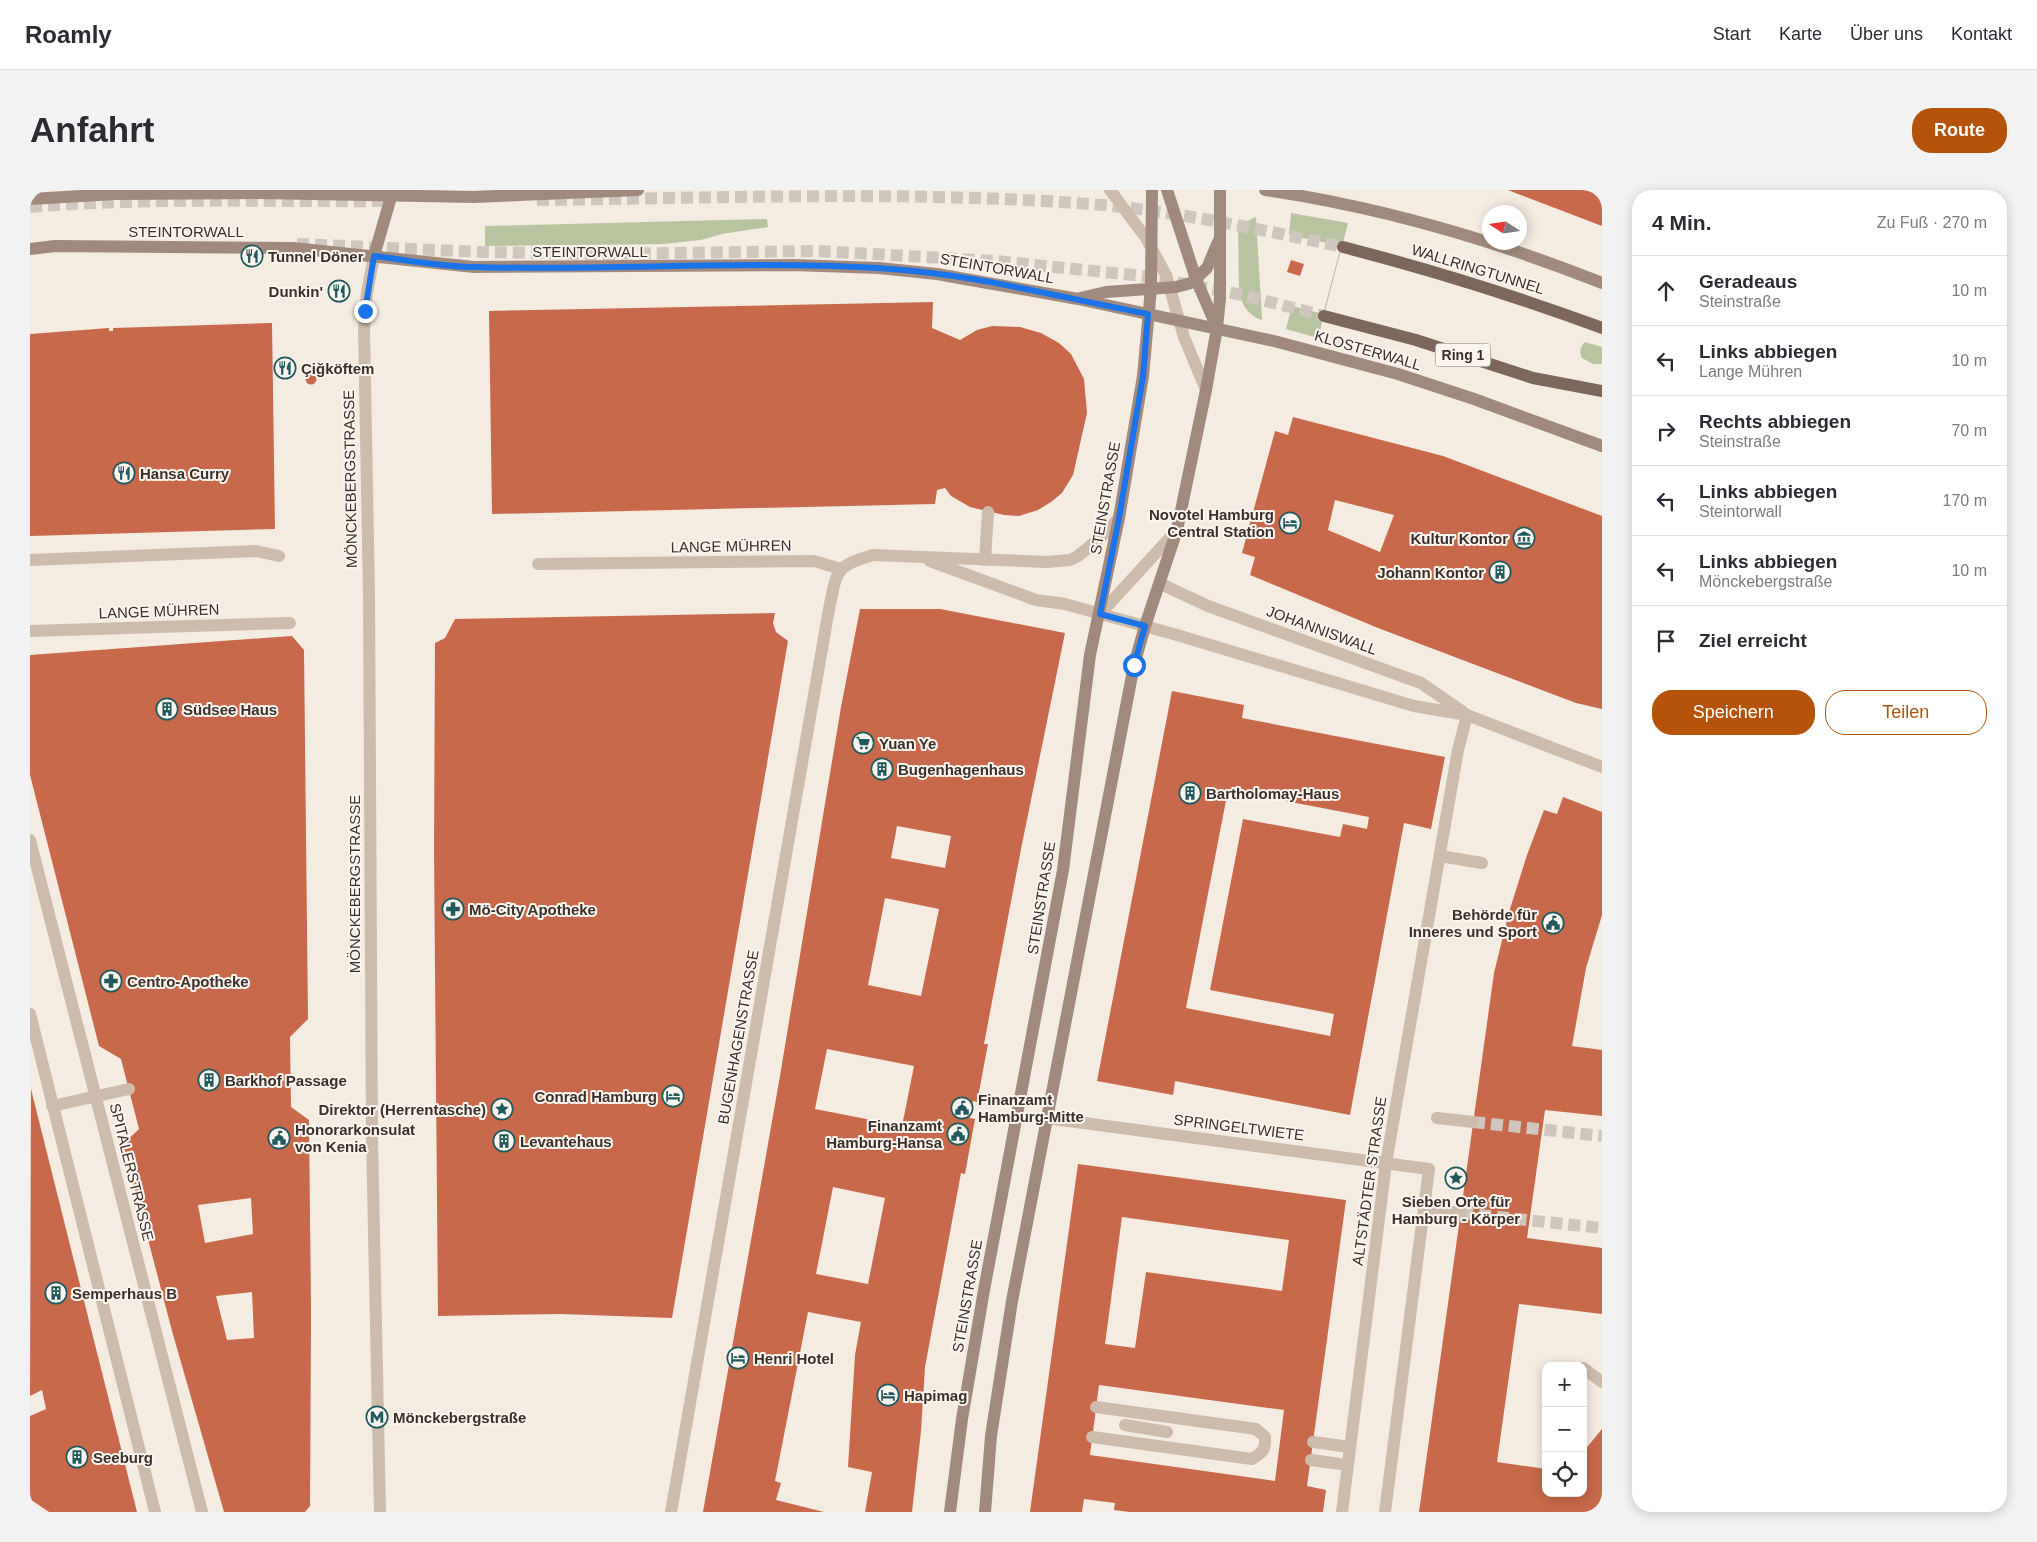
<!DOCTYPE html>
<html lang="de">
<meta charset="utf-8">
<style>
body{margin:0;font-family:Helvetica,sans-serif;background:#f2f2f3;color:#2b2b33}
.controls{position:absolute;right:15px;bottom:15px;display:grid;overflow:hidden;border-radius:10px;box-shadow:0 2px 12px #0003}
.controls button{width:45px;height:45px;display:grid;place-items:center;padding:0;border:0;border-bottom:1px solid #e1e1e2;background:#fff;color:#2b2b33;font:25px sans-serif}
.compass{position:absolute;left:1452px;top:15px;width:45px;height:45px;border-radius:50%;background:#fff;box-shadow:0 2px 12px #0003;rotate:282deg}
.stop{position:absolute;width:15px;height:15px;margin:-11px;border:4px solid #1a73e8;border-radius:50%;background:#fff}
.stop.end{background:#1a73e8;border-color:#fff;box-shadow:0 1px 5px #0008}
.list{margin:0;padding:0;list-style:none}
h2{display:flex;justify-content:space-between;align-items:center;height:65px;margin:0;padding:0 20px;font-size:21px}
h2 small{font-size:16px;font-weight:400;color:#7c7c81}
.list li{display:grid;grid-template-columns:32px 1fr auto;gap:15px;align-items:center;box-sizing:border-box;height:70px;padding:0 20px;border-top:1px solid #e1e1e2}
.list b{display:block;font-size:19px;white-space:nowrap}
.list p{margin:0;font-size:16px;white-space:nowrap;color:#7c7c81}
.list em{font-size:16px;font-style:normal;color:#7c7c81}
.actions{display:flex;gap:10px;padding:15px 20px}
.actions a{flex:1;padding:11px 0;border:1px solid #b45309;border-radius:20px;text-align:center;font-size:18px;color:#b45309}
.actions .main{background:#b45309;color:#fff}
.icon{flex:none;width:28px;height:28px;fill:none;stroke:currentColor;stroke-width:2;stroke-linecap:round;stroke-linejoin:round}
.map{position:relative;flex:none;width:1572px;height:1322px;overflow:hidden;border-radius:20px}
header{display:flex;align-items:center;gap:30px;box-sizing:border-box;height:70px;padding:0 25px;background:#fff;border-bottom:1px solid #e1e1e2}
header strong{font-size:24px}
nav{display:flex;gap:28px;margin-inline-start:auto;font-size:18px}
.intro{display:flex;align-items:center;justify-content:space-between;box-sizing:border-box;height:120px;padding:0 30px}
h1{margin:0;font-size:35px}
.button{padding:12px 22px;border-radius:20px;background:#b45309;color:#fff;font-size:18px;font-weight:700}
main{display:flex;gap:30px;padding:0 30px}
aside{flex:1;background:#fff;border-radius:20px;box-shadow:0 2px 12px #0003}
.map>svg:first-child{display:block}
.green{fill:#b8c4a0}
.building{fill:#c8694b;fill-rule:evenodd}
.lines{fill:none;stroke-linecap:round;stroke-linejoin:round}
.pedestrian-tunnel{stroke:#cfc6bd;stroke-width:12;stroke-dasharray:12 6;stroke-linecap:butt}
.primary-tunnel{stroke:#cfc6bd;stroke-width:12;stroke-dasharray:12 6;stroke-linecap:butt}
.service{stroke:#cdbbac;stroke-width:12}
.pedestrian{stroke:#cdbbac;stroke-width:12}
.minor{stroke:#cdbbac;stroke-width:12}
.secondary{stroke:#a18a7d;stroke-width:12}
.primary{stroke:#7d675c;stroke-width:12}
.route{stroke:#1a73e8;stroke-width:6}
.labels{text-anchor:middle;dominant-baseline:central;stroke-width:4;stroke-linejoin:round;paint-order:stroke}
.shield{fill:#fbf5ee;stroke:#756b66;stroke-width:1}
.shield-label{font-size:14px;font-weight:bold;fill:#3b302b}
.street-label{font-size:15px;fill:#3b302b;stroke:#fbf5ee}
.poi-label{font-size:15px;font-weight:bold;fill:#3b302b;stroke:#fbf5ee;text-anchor:start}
</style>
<header>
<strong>Roamly</strong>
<nav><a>Start</a><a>Karte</a><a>Über uns</a><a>Kontakt</a></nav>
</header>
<div class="intro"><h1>Anfahrt</h1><a class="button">Route</a></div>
<main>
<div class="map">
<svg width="1572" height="1322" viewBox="0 0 1572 1322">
<rect width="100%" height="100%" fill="#f4ebe1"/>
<!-- green -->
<g class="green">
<path d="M1261,23L1318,33L1288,148L1256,139L1262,116L1293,124L1311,56L1259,45Z"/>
<path d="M1226,27L1232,130C1218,126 1211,114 1209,100L1208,35Z"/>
<path d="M737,29L738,37L692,44L671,50L633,54L455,56V36Z"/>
<path d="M1555,152L1572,157V174H1563L1552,168C1549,162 1550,157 1555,152Z"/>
</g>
<!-- building -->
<g class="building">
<path d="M1478,0H1572V36L1488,4Z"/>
<path d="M1261,70L1274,74L1270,86L1257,82Z"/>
<path d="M903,112L902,138L930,150L947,140L962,136L990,137L1011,143L1029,153L1041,164L1054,189L1057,223L1043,285L1032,303L1021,312L1008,320L989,326L974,325L940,317L921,306L915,298L907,300L905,314L462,324L459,121Z"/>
<path d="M242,133L245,339L0,346V144L79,138V141H83V138Z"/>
<circle cx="281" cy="189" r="5.5"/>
<path d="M1263,227L1413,266L1572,326V519L1546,513L1348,438L1220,385L1225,367L1212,363L1245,241L1258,245ZM1305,310L1364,325L1350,362L1298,340Z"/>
<path d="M830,419H910L1035,443L991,659L954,854H958L947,912L943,911L941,919L940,928L945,929L935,984L931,983L895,1177L891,1241L882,1322H835L842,1282L818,1277L825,1165L831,1132L778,1122L745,1291L751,1293L746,1310L794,1322H673L750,886L811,517ZM867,636L921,646L915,678L861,668ZM855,708L909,719L891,806L838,795ZM797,859L884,876L872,936L785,919ZM803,997L855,1008L838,1094L786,1084Z"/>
<path d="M745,423L743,433L746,442L758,451L642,1128L531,1124L408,1126L404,661L405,453L415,448L425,429Z"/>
<path d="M262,446L274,460L278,829L260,847L261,917L279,930L281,1121L280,1316L275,1322H194L142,1141L93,954L109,939L91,869L69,856L0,585V465ZM221,1008L223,1044L175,1053L168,1015ZM222,1102L224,1148L197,1150L186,1106Z"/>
<path d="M1142,501L1214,515L1212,528L1415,567L1401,639L1374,633L1320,925L1145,891L1143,905L1067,891ZM1198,600L1339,627L1337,639L1313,634L1310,647L1213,629L1180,800L1304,824L1300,846L1156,818Z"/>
<path d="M1533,607L1572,622V725L1556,778L1542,856L1572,860V926L1515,920L1497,1048L1572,1058V1124L1489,1114L1467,1272L1516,1279V1303H1553V1262L1572,1239V1322H1389L1464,783L1479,722L1497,665L1514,620L1527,624Z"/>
<path d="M1,899L37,1043L107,1322H19L0,1309V1226L16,1219L12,1200L0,1206Z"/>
<path d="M1048,974L1316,1010L1277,1296L1296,1300L1293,1322H1100L1084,1320L1085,1313L1054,1309L1052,1322H1000ZM1092,1027L1259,1050L1252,1101L1116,1082L1105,1158L1075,1154ZM1069,1195L1254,1220L1245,1291L1060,1265Z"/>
</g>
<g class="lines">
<!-- pedestrian-tunnel -->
<g class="pedestrian-tunnel">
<path d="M1443,932L1572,946"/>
<path d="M1431,1023L1572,1038"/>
</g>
<!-- primary-tunnel -->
<g class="primary-tunnel">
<path d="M507,10C696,8 885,0 1073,15C1154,23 1233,40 1313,57"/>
<path d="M0,17C120,7 240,12 360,11"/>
<path d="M267,54L451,62L570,64L787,61L966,71L1113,86L1213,105L1294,126"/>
</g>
<!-- service -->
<g class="service">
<path d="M1080,0L1116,48L1136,85L1154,147L1176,200"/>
<path d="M955,370L958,322"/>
<path d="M1070,424L1147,340"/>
<path d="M1553,1178L1572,1192"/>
<path d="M1095,1235L1137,1242"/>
<path d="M1062,1247L1222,1269C1232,1263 1236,1260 1235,1247L1226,1239L1066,1217"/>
<path d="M1283,1252L1320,1257"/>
<path d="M1281,1270L1318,1275"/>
</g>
<!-- pedestrian -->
<g class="pedestrian">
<path d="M0,370L226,361L249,366"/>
<path d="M0,441L260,433"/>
<path d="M0,650L172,1322"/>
<path d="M0,824L125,1322"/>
<path d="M22,916L99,899"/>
<path d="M1407,928L1443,932"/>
<path d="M1394,1019L1431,1023"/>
</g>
<!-- minor -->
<g class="minor">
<path d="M344,66L337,103L334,140L339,405L342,949L350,1322"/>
<path d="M900,371L1006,410L1035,414L1147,445L1384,516L1437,525L1572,577"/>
<path d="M508,374L784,371L811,379"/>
<path d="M1131,394L1178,416L1391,493L1433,522"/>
<path d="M1410,666L1452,673"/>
<path d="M1016,928L1399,979L1355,1322"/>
<path d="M641,1322L799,419C807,382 804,376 843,365L1017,372L1040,370L1048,366L1070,348L1089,328"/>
<path d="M1312,1322L1356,973L1428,560L1437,525"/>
</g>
<!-- secondary -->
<g class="secondary">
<path d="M1137,0L1166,89L1187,138"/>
<path d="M1235,0C1350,17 1464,50 1572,93"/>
<path d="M0,9L86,4L230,3L444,7L608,0"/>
<path d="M0,59L25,56L263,58L444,77L763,75L849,78L907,84L1048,109L1244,151L1368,184L1444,209L1572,256"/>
<path d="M344,66L363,0"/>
<path d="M1050,108L1076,102L1146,97L1161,93L1177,78L1188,52"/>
<path d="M920,1322L932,1229L954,1100L1033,680L1060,465L1089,328L1113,186L1121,98L1122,0"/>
<path d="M955,1322L961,1246L982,1111L1104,475L1115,436L1147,340L1176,200L1187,138L1190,108V0"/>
</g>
<!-- primary -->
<g class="primary">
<path d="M1313,57C1402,80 1486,106 1572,138"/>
<path d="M1294,126L1386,150L1503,188L1572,201"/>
</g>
</g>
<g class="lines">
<!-- route -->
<path class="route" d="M335,121L344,66C377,70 412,77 445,77C579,81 714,70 848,78C939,83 1028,107 1118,124L1113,186L1089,328L1070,424L1115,436L1104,475"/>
</g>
<!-- icons -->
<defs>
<g id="restaurant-ring" transform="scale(1.125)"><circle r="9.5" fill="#fbf5ee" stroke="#1f5a5e" stroke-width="1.5"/><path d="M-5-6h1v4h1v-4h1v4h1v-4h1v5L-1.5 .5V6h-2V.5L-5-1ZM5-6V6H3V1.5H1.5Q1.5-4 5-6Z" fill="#1f5a5e"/></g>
<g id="hotel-ring" transform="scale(1.125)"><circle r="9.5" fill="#fbf5ee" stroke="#1f5a5e" stroke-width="1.5"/><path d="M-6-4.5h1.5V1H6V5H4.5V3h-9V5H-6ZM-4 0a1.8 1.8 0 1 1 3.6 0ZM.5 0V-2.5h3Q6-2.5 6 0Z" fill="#1f5a5e"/></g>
<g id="museum-ring" transform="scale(1.125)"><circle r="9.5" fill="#fbf5ee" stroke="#1f5a5e" stroke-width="1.5"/><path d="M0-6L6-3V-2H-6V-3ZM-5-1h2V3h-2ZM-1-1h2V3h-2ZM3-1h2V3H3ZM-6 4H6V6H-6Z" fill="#1f5a5e"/></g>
<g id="building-ring" transform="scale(1.125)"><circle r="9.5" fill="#fbf5ee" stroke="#1f5a5e" stroke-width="1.5"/><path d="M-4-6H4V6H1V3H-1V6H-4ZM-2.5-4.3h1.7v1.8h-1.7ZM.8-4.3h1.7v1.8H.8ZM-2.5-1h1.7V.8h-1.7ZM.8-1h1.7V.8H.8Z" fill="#1f5a5e"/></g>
<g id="supermarket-ring" transform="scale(1.125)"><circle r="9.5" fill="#fbf5ee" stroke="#1f5a5e" stroke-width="1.5"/><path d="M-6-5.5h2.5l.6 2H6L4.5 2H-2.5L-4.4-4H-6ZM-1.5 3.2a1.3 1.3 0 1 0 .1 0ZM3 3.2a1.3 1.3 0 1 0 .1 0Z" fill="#1f5a5e"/></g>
<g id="pharmacy-ring" transform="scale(1.125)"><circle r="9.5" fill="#fbf5ee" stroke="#1f5a5e" stroke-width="1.5"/><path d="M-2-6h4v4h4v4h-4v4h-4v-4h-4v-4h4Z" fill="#1f5a5e"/></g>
<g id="civic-ring" transform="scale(1.125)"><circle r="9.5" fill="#fbf5ee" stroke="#1f5a5e" stroke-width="1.5"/><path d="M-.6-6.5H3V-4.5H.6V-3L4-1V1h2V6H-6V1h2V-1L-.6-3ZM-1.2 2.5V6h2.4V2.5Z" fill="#1f5a5e"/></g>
<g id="sight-ring" transform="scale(1.125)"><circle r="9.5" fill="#fbf5ee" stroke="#1f5a5e" stroke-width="1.5"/><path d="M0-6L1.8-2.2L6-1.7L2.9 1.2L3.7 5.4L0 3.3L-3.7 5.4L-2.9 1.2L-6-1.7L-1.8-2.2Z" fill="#1f5a5e"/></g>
<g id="metro-ring" transform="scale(1.125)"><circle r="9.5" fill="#fbf5ee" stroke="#1f5a5e" stroke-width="1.5"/><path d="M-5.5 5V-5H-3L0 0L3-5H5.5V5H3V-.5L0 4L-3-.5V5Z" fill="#1f5a5e"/></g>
</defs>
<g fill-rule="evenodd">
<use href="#restaurant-ring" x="222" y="66"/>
<use href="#restaurant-ring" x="309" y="101"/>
<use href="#restaurant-ring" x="255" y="178"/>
<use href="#restaurant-ring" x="94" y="283"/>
<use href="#hotel-ring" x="1260" y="333"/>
<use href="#museum-ring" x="1494" y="348"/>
<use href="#building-ring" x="1470" y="382"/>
<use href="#building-ring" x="137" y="519"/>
<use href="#supermarket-ring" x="833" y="553"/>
<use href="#building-ring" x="852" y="579"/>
<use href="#building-ring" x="1160" y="603"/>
<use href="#pharmacy-ring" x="423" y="719"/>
<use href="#civic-ring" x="1523" y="733"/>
<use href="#pharmacy-ring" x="81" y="791"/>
<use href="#building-ring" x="179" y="890"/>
<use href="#hotel-ring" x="643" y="906"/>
<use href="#civic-ring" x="932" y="918"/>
<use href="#sight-ring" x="472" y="919"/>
<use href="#civic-ring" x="928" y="944"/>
<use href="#civic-ring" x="249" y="948"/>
<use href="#building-ring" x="474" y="951"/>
<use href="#sight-ring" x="1426" y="988"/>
<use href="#building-ring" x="26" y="1103"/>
<use href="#hotel-ring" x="708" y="1168"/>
<use href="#hotel-ring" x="858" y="1205"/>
<use href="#metro-ring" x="347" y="1227"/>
<use href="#building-ring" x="47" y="1267"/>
</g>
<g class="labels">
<!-- shield labels -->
<rect class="shield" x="1405.5" y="153.5" width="55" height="23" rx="4"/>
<g class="shield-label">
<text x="1433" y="165">Ring 1</text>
</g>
<!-- street labels -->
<g class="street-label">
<text x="156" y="41">STEINTORWALL</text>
<text x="560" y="61">STEINTORWALL</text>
<text transform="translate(967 78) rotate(10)">STEINTORWALL</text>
<text transform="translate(1448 79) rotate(17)">WALLRINGTUNNEL</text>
<text transform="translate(1338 160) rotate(16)">KLOSTERWALL</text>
<text transform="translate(320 289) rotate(-91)">MÖNCKEBERGSTRASSE</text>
<text transform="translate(1075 308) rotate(-80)">STEINSTRASSE</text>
<text transform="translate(701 356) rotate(-1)">LANGE MÜHREN</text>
<text transform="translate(129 421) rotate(-2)">LANGE MÜHREN</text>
<text transform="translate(1292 440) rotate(20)">JOHANNISWALL</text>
<text transform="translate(324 694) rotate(-90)">MÖNCKEBERGSTRASSE</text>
<text transform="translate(1011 708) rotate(-81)">STEINSTRASSE</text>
<text transform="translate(708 847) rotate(-80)">BUGENHAGENSTRASSE</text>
<text transform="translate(1209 937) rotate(7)">SPRINGELTWIETE</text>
<text transform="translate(102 982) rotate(76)">SPITALERSTRASSE</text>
<text transform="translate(1339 991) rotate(-82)">ALTSTÄDTER STRASSE</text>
<text transform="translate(937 1106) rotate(-80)">STEINSTRASSE</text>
</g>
<!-- poi labels -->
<g class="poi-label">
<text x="238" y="66">Tunnel Döner</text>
<text x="293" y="101" text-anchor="end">Dunkin'</text>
<text x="271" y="178">Çiğköftem</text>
<text x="110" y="283">Hansa Curry</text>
<text x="1244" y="324" text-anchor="end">Novotel Hamburg<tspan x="1244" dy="17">Central Station</tspan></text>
<text x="1478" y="348" text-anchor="end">Kultur Kontor</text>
<text x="1454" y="382" text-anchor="end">Johann Kontor</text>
<text x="153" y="519">Südsee Haus</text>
<text x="849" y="553">Yuan Ye</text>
<text x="868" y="579">Bugenhagenhaus</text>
<text x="1176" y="603">Bartholomay-Haus</text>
<text x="439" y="719">Mö-City Apotheke</text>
<text x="1507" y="724" text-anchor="end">Behörde für<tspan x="1507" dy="17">Inneres und Sport</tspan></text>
<text x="97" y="791">Centro-Apotheke</text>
<text x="195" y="890">Barkhof Passage</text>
<text x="627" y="906" text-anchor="end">Conrad Hamburg</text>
<text x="948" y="909">Finanzamt<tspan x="948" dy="17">Hamburg-Mitte</tspan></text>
<text x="456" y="919" text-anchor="end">Direktor (Herrentasche)</text>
<text x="912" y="935" text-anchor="end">Finanzamt<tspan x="912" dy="17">Hamburg-Hansa</tspan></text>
<text x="265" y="939">Honorarkonsulat<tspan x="265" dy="17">von Kenia</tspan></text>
<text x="490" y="951">Levantehaus</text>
<text x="1426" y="1011" text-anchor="middle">Sieben Orte für<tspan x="1426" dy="17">Hamburg - Körper</tspan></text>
<text x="42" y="1103">Semperhaus B</text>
<text x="724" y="1168">Henri Hotel</text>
<text x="874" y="1205">Hapimag</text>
<text x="363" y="1227">Mönckebergstraße</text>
<text x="63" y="1267">Seeburg</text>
</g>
</g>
</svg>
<div class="controls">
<button>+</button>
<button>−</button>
<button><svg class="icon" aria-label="locate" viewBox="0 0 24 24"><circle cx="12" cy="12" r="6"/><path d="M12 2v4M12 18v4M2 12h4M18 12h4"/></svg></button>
</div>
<svg class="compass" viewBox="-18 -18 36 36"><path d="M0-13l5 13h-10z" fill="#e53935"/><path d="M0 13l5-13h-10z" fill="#7c7c81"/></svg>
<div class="stop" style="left:1104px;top:475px"></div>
<div class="stop end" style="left:335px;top:121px"></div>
</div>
<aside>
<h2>4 Min.<small>Zu Fuß · 270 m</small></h2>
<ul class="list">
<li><svg class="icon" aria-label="ahead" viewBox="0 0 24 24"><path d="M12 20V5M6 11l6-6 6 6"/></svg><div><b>Geradeaus</b><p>Steinstraße</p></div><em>10 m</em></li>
<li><svg class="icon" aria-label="left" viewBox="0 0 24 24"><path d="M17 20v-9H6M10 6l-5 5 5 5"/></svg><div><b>Links abbiegen</b><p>Lange Mühren</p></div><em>10 m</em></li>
<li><svg class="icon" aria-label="right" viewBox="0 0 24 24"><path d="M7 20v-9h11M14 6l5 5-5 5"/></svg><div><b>Rechts abbiegen</b><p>Steinstraße</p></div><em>70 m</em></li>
<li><svg class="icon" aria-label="left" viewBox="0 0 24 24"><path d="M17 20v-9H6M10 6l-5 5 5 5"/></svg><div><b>Links abbiegen</b><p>Steintorwall</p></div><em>170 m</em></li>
<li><svg class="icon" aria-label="left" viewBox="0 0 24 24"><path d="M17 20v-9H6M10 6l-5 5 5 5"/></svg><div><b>Links abbiegen</b><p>Mönckebergstraße</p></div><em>10 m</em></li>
<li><svg class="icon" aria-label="arrive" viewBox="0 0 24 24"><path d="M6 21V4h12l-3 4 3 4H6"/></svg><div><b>Ziel erreicht</b></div></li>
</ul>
<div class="actions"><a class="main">Speichern</a><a>Teilen</a></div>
</aside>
</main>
